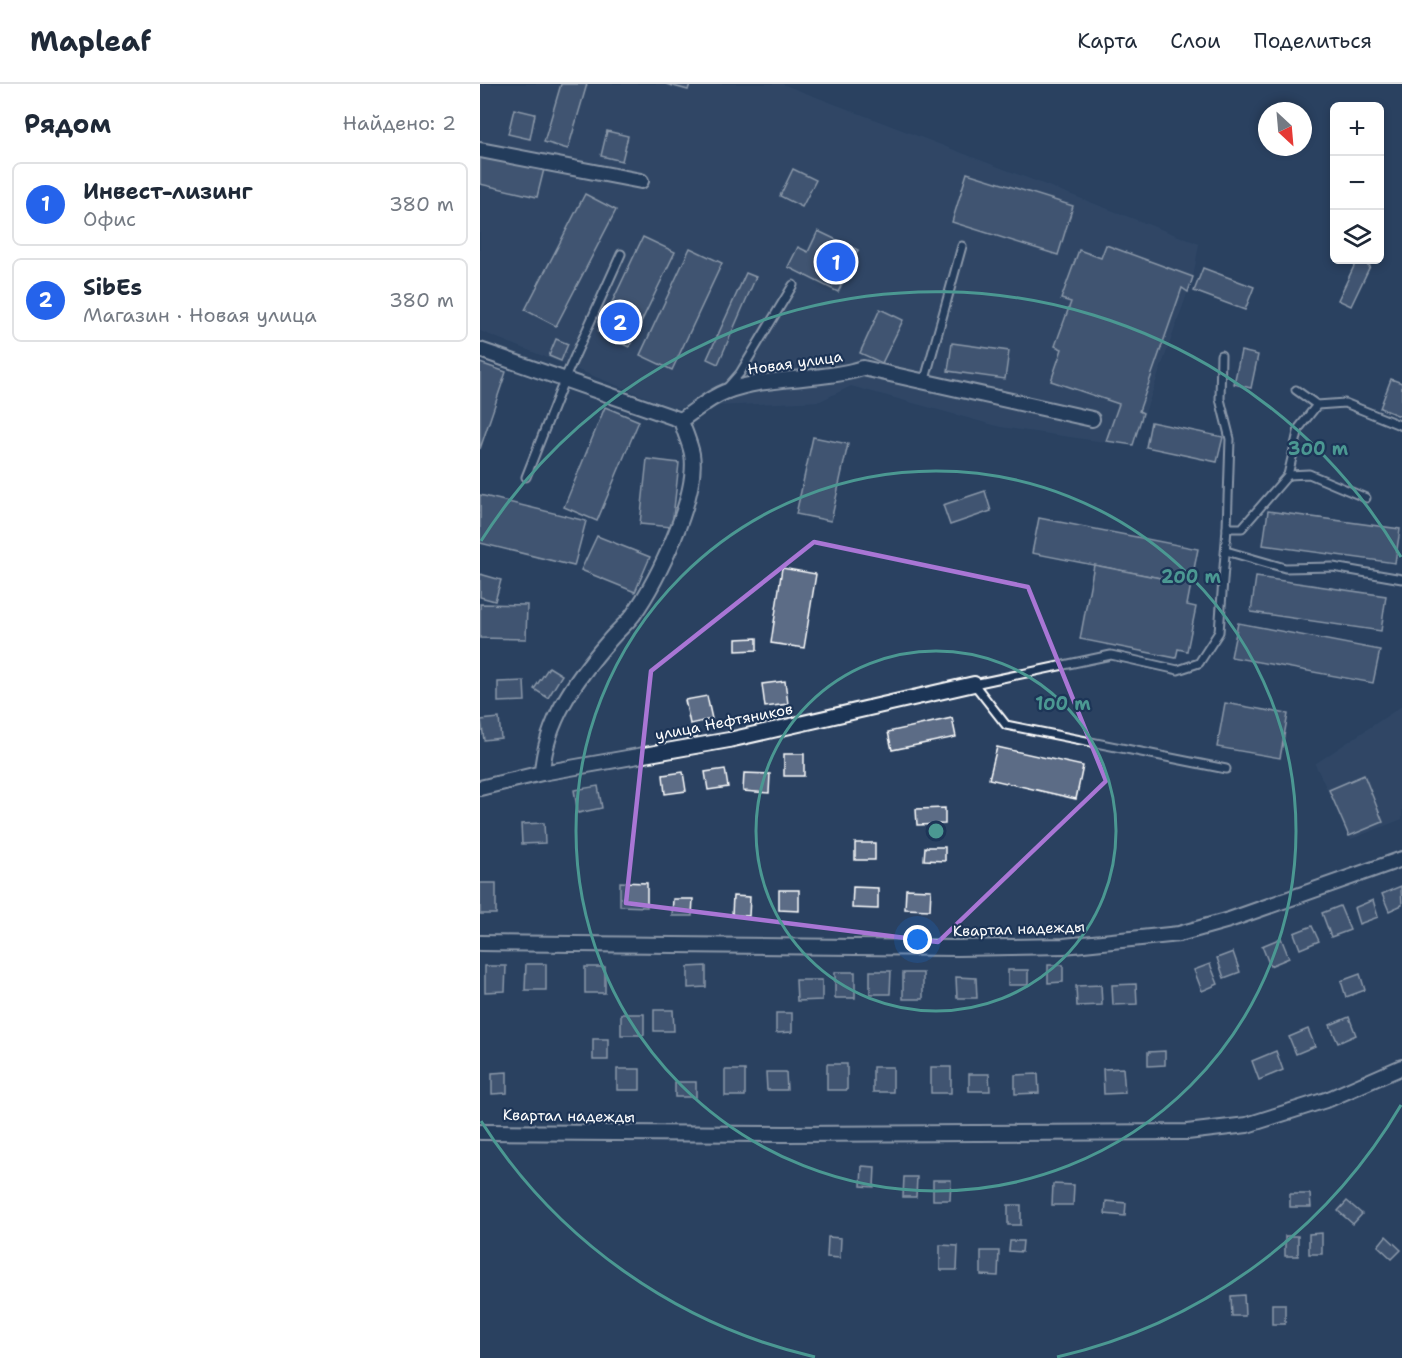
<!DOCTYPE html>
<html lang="ru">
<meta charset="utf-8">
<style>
body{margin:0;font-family:"Shantell Sans",sans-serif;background:#f2f2f3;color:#1f2937}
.controls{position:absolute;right:18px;top:18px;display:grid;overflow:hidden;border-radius:9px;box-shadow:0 3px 9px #0003}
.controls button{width:54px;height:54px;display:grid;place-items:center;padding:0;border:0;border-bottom:2px solid #e0e1e3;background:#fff;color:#1f2937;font:30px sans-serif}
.compass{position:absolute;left:778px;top:18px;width:54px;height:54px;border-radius:50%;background:#fff;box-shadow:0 3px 9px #0003;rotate:154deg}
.you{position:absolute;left:438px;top:856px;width:21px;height:21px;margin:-15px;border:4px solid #fff;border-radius:50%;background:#1a73e8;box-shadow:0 0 0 9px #1a73e833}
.badge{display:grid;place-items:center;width:39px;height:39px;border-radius:50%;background:#2563eb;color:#fff;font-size:20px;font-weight:700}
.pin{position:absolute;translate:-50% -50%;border:3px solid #fff;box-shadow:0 2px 6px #0006}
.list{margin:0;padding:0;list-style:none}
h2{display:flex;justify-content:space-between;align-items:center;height:78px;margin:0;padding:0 24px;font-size:26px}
h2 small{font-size:20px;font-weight:400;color:#747a83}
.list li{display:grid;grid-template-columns:39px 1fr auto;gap:18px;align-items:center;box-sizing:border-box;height:84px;margin:0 12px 12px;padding:0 12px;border:2px solid #e0e1e3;border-radius:9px}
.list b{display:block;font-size:22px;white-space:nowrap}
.list p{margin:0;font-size:20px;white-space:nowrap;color:#747a83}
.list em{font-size:20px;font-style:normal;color:#747a83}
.icon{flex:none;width:33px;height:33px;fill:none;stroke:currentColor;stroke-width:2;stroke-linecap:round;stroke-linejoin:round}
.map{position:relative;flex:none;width:922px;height:1274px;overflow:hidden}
header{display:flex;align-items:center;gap:36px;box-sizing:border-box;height:84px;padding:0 30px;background:#fff;border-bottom:2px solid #e0e1e3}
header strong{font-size:28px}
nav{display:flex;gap:33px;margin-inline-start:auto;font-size:21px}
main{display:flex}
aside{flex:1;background:#fff}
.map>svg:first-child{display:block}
.built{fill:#394e6c}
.building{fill:#5b6c86;stroke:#fff;stroke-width:1.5}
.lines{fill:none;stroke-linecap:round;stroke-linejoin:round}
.lane-casing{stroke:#fff;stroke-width:11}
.street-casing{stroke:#fff;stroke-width:18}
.lane{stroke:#1d3557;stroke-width:7}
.street{stroke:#1d3557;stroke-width:14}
.marked{fill:none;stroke:#a976d5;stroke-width:4.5;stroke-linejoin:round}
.ring{fill:none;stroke:#4b9892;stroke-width:3}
.labels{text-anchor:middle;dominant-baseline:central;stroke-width:4.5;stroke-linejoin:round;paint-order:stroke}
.street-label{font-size:15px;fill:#fff;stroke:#1d3557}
.centre{fill:#4b9892;stroke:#1d3557;stroke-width:3}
.ring-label{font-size:18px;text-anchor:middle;font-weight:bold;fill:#4b9892;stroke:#1d3557;stroke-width:4.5;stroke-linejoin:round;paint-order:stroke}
</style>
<header>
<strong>Mapleaf</strong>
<nav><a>Карта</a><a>Слои</a><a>Поделиться</a></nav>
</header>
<main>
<aside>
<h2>Рядом<small>Найдено: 2</small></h2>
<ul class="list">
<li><span class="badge">1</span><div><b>Инвест-лизинг</b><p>Офис</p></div><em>380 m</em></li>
<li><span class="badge">2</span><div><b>SibEs</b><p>Магазин · Новая улица</p></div><em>380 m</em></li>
</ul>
</aside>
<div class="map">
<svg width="922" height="1274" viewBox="0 0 922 1274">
<rect width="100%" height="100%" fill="#2a4161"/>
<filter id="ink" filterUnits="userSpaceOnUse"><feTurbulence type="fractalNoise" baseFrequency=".0167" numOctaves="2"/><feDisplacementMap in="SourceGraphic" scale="12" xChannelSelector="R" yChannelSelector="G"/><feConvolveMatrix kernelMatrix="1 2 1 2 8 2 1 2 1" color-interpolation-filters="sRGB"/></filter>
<g filter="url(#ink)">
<!-- built -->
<g class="built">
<path d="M0,0H302L719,160L713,193L653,362L521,343L371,302L340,317L194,324L0,247Z"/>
<path d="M922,622V735L871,755L835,680Z"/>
</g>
<!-- building -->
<g class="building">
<path d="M81,0H107L88,65L64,58Z"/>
<path d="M186,0H210L208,6Z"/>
<path d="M34,25L55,30L50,55L28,50Z"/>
<path d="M127,47L148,52L142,77L121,72Z"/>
<path d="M0,71L64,85L57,113L0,100Z"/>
<path d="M313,85L336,96L322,123L300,112Z"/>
<path d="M487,89L593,122L578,171L472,138Z"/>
<path d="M105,110L136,126L76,242L45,226Z"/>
<path d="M338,147L378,166L358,208L308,183L318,163L328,168Z"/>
<path d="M163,153L195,168L149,263L118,248Z"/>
<path d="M626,161L713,193L708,208L702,204L659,327L663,329L653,361L626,357L639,320L571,297L582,265L575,262L591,218L581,215L599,166L621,174Z"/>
<path d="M210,164L242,179L192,286L160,271Z"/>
<path d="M877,176L890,182L871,222L858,216Z"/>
<path d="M723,184L774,203L765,226L714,207Z"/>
<path d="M266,189L276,193L238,280L227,275Z"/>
<path d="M400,225L423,236L402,279L380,269Z"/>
<path d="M76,255L88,260L81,277L69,272Z"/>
<path d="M472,259L529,267L525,295L468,287Z"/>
<path d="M761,267L778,271L771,304L754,300Z"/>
<path d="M0,279L26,288L0,365Z"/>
<path d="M911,295L922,299V333L900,324Z"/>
<path d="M125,323L159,337L117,437L84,423Z"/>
<path d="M671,338L743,353L737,378L666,363Z"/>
<path d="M333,353L368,360L351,437L316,430Z"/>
<path d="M167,375L199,379L192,443L160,440Z"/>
<path d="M505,407L511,427L470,441L463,421Z"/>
<path d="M0,411L106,437L94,482L0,459Z"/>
<path d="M788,427L920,445L915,479L783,461Z"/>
<path d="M559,434L718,465L711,500L552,469Z"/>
<path d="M117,452L170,473L155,508L101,486Z"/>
<path d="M614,481L711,500L707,521L716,523L707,567L698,565L696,574L600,555Z"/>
<path d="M302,484L336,490L324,564L291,559Z"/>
<path d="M0,490L21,496L15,517L0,513Z"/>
<path d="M776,493L906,512L901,547L771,528Z"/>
<path d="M0,520L47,521L46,555L0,554Z"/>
<path d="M758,539L900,566L893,599L751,573Z"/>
<path d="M277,554V566L256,567V555Z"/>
<path d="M69,583L82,591L68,614L54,605Z"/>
<path d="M44,597L45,617L18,618V598Z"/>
<path d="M305,597L308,620L285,623L282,600Z"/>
<path d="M227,612L232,635L210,640L205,616Z"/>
<path d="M745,619L808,630L800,674L737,663Z"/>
<path d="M19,634L21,654L4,656L1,636Z"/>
<path d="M472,634L476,653L412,666L408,648Z"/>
<path d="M517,663L603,682L596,715L509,695Z"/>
<rect x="304" y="670" width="20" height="22"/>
<path d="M245,685L248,703L228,706L225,688Z"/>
<path d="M203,688L206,707L185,710L183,691Z"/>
<path d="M264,689L290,690L289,709L263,707Z"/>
<path d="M884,691L903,738L869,752L849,706Z"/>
<path d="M118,702L122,724L98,729L94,706Z"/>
<path d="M465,724V740L437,741L436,725Z"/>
<path d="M64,739L65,759L42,760L41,740Z"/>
<rect x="375" y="759" width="20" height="17"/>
<path d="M445,763H465V777L444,776Z"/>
<path d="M140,798L167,799V823L140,822Z"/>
<rect x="0" y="799" width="16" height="31"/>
<path d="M921,802L922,821L909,827L902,810Z"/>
<path d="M373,803L398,804V825L372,824Z"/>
<path d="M426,805L451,806L450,826L425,825Z"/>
<path d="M299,806H319V827L299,826Z"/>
<path d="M253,812L270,813L269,832L252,831Z"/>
<path d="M193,815H213L212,832H192Z"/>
<path d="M893,816L898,833L879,840L874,824Z"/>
<path d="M860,822L870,846L851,853L842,829Z"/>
<path d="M832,842L839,857L820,865L814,849Z"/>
<path d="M801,854L809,874L790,882L782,862Z"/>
<path d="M753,868L760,888L744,894L737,874Z"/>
<path d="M46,880H66V906H45Z"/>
<path d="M730,880L738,900L722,907L714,886Z"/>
<path d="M568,881H583V898L568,899Z"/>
<path d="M5,882H26L25,907L5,908Z"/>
<path d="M226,882V903L208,904V883Z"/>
<rect x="105" y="883" width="20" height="26"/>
<rect x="528" y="886" width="20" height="15"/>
<path d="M390,887H411L410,910H390Z"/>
<rect x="355" y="888" width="20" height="26"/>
<rect x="423" y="889" width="20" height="26"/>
<path d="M880,890L885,906L866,913L861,897Z"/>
<path d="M476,893L496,894L497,914H477Z"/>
<path d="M316,896H342V916L317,917Z"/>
<path d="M656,900L657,920L633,921L632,901Z"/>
<path d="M621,901L622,921L597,922L596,902Z"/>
<path d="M174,926H193L194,947H174Z"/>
<path d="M296,929H312V948L296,949Z"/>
<rect x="141" y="930" width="23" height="21"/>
<path d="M869,933L876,951L858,959L850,941Z"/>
<path d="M828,945L835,962L816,970L809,953Z"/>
<rect x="113" y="955" width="15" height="21"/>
<path d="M685,967V981L668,982V968Z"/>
<path d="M796,967L803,986L779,996L772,977Z"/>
<rect x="347" y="980" width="20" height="26"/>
<rect x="393" y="983" width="20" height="25"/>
<rect x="451" y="983" width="20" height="26"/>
<path d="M643,984L645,1009L624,1010L623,985Z"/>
<rect x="137" y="985" width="23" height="21"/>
<rect x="245" y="986" width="20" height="26"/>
<path d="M27,988V1009L12,1010V989Z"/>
<path d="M286,988H306L307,1006H287Z"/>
<path d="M489,990H509L510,1007H489Z"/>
<path d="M558,990L559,1009L535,1010V991Z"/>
<rect x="195" y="998" width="21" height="15"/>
<path d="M382,1082L395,1083L394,1103L381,1102Z"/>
<path d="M424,1093H437L436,1113H423Z"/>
<path d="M453,1096H471L470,1116H453Z"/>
<path d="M573,1100L594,1101L593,1121H572Z"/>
<path d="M810,1110H830L831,1123H810Z"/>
<path d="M626,1117L646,1119L645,1132L625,1130Z"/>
<path d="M867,1117L882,1130L873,1140L858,1127Z"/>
<rect x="528" y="1121" width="13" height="20"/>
<path d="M842,1149V1170H829V1150Z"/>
<rect x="805" y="1152" width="13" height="20"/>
<path d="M906,1152L921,1166L912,1175L898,1162Z"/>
<path d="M348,1153L361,1154L360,1174L347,1173Z"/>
<path d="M530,1157H543L542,1168L529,1167Z"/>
<path d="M460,1161L478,1162L477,1186H460Z"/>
<path d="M501,1167H519L518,1192L501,1191Z"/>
<path d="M764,1211L765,1232H752L751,1212Z"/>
<rect x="792" y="1220" width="13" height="20"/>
</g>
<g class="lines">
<!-- lane casing -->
<g class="lane-casing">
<g id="lane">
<path d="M741,271L740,315L750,355L747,444"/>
<path d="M444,299L482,162"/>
<path d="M246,305L260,289L313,201"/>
<path d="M816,306L837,321"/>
<path d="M808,391L829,390L886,414"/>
<path d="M46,393L85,294L141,170"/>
<path d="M746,467L805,484L853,483L922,495"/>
<path d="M746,685L526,641L494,600L631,571L698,586L719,579L739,548L747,444H762L808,391L819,344L837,321L865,319L922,342"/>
</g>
</g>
<!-- street casing -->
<g class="street-casing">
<g id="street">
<path d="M0,66L161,97"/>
<path d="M0,266L201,336C215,327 229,314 245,308C288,291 338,298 383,284L612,335"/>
<path d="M62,689C65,638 96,595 128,558C136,548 146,540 153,531C177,497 219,412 212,370C210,359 204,347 201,336"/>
<path d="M0,704L62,689L249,656L494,600"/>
<path d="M0,859L477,864L584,862L699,850L749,836L922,775"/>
<path d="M0,1048L306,1050L707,1048L767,1041L849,1015L922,983"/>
</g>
</g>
<!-- lane -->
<use href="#lane" class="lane"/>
<!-- street -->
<use href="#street" class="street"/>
</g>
</g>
<!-- marked area -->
<path d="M0 0H922V1274H0ZM334,458L548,503L626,697L458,858L146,819L171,587Z" fill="#2a4161" fill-opacity=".55" fill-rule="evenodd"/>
<path class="marked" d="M334,458L548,503L626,697L458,858L146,819L171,587Z"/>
<!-- distance rings -->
<g class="ring">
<circle cx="456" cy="747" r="180"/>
<circle cx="456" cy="747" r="360"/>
<path d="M921 1021A540 540 0 0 1 577 1273M335 1273A540 540 0 0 1 1 1037M1 457A540 540 0 0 1 921 473"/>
</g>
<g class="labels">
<!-- street labels -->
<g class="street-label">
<text transform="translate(315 279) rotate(-8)">Новая улица</text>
<text transform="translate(244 638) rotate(-11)">улица Нефтяников</text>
<text transform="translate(539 845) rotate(-2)">Квартал надежды</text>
<text transform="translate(89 1032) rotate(1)">Квартал надежды</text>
</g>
</g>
<circle cx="456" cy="747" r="9" class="centre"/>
<g class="ring-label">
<text x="838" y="371">300 m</text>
<text x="711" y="499">200 m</text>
<text x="583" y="626">100 m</text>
</g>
</svg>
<div class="controls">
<button>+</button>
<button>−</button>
<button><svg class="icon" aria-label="layers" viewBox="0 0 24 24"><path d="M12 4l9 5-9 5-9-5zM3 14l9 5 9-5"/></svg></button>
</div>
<svg class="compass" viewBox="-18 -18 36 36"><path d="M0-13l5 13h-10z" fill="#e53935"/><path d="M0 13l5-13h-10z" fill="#747a83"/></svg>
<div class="you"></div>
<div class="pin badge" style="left:356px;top:178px">1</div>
<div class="pin badge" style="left:140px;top:238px">2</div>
</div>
</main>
